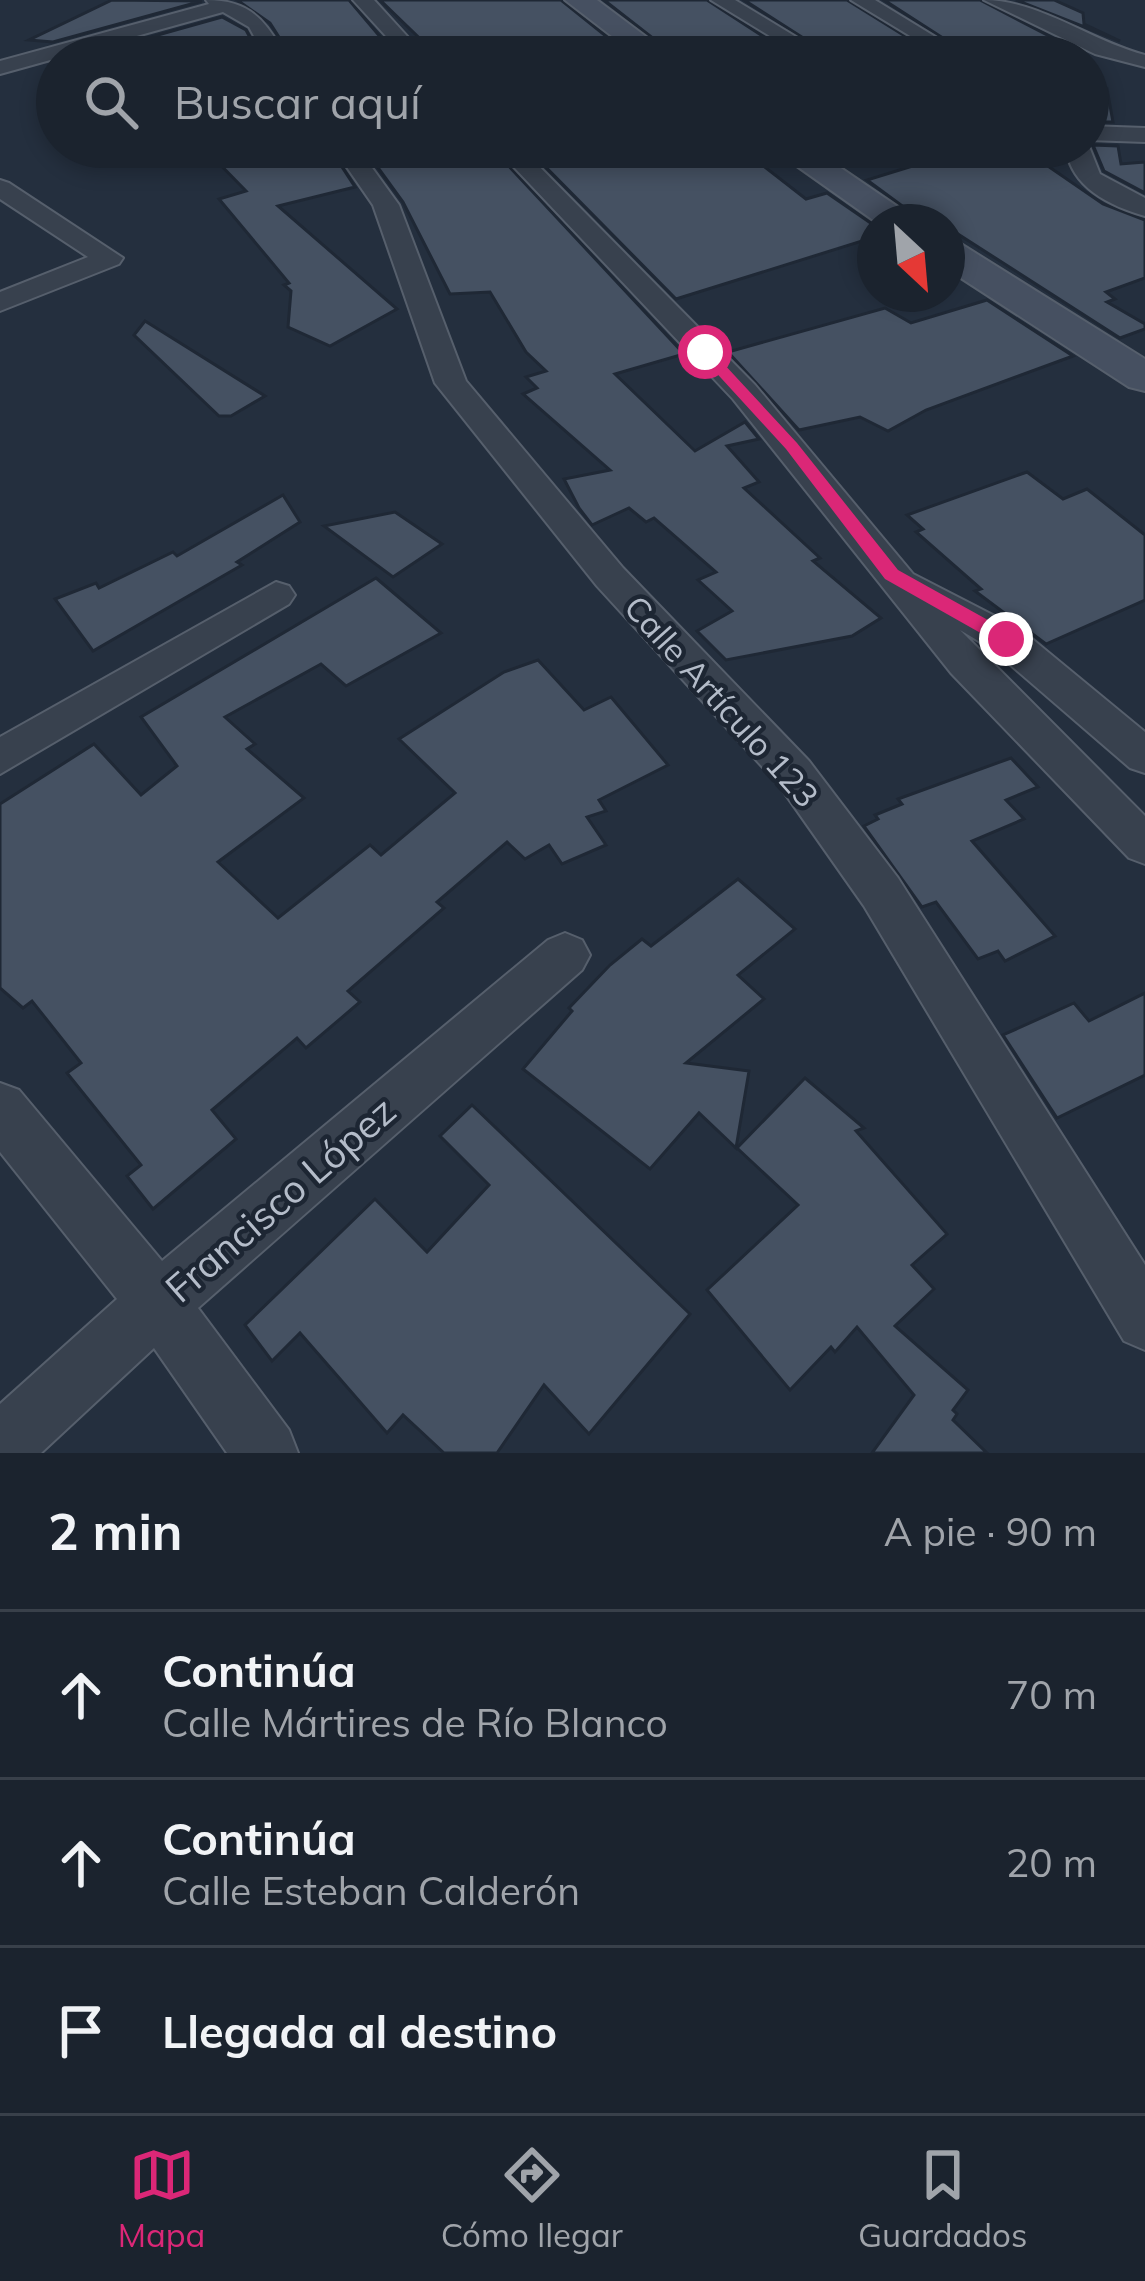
<!DOCTYPE html>
<html lang="es">
<meta charset="utf-8">
<style>
body{margin:0;font-family:Mulish,sans-serif;background:#282f3a;color:#f1f3f6}
.compass{position:absolute;left:857px;top:204px;width:108px;height:108px;border-radius:50%;background:#1b232e;box-shadow:0 6px 18px #0003;rotate:154deg}
.stop{position:absolute;width:36px;height:36px;margin:-27px;border:9px solid #db2777;border-radius:50%;background:#fff}
.stop.end{background:#db2777;border-color:#fff;box-shadow:0 3px 12px #0008}
.list{margin:0;padding:0;list-style:none}
h2{display:flex;justify-content:space-between;align-items:center;height:156px;margin:0;padding:0 48px;font-size:51px}
h2 small{font-size:39px;font-weight:400;color:#a0a4aa}
.list li{display:grid;grid-template-columns:78px 1fr auto;gap:36px;align-items:center;box-sizing:border-box;height:168px;padding:0 48px;border-top:3px solid #39404a}
.list b{display:block;font-size:45px;white-space:nowrap}
.list p{margin:0;font-size:39px;white-space:nowrap;color:#a0a4aa}
.list em{font-size:39px;font-style:normal;color:#a0a4aa}
.icon{flex:none;width:66px;height:66px;fill:none;stroke:currentColor;stroke-width:2;stroke-linecap:round;stroke-linejoin:round}
.map{position:relative;flex:none;width:1145px;height:1453px;overflow:hidden}
.search{position:absolute;background:#1b232e;box-shadow:0 6px 18px #0003;left:36px;right:36px;top:36px;height:132px;display:flex;align-items:center;gap:30px;box-sizing:border-box;padding:0 42px;border-radius:66px;color:#a0a4aa;font-size:45px}
.sheet{height:660px;background:#1b232e}
nav{display:flex;justify-content:space-around;align-items:center;box-sizing:border-box;height:168px;border-top:3px solid #39404a;background:#1b232e;font-size:33px;color:#a0a4aa}
nav a{display:grid;justify-items:center;gap:6px}
nav .on{color:#db2777}
.map>svg:first-child{display:block}
.building{fill:#455162;stroke:#1f2835;stroke-width:3}
.lines{fill:none;stroke-linecap:round;stroke-linejoin:round}
.street-casing{stroke:#565f6c;stroke-width:4}
.secondary-casing{stroke:#565f6c;stroke-width:4}
.street{fill:#38414e;fill-rule:evenodd}
.secondary{fill:#465061;fill-rule:evenodd}
.route{fill:#db2777}
.labels{text-anchor:middle;dominant-baseline:central;stroke-width:9;stroke-linejoin:round;paint-order:stroke}
.street-label{font-size:33px;fill:#b4bcc9;stroke:#1d2633}
.near-street-label{font-size:39px;fill:#b4bcc9;stroke:#1d2633}
</style>
<div class="map">
<svg width="1145" height="1453" viewBox="0 0 1145 1453">
<rect width="100%" height="100%" fill="#242f3e"/>
<!-- building -->
<g class="building">
<path d="M112,0L202,1L53,42L29,40Z"/>
<path d="M237,0H349L382,39L337,46L340,50L281,57L284,45L270,23Z"/>
<path d="M380,0H561L632,57H439Z"/>
<path d="M604,0H707L795,57H677Z"/>
<path d="M744,0H847L926,49L946,40L884,0H980L1076,50L1043,57H833Z"/>
<path d="M1016,0H1054L1083,13L1084,24L1120,41Z"/>
<path d="M222,17L246,30L255,47L252,57H154L153,50L115,47Z"/>
<path d="M1107,89L1113,122H1088V91Z"/>
<path d="M1093,145L1118,146L1121,164L1145,162V193L1104,171Z"/>
<path d="M203,147H329L355,187L278,206L397,309L330,346L288,327L291,291L284,285L289,283L219,199L246,191Z"/>
<path d="M363,147H491L684,354L615,374L695,451L745,422L759,439L727,446L759,482L744,488L820,558L813,561L881,618L852,636L726,660L697,631L732,611L698,580L716,572L654,518L646,522L629,508L592,525L579,508L564,479L610,470L523,394L537,388L526,377L546,371L526,352L490,292L450,294L403,202Z"/>
<path d="M526,147H590L597,152L739,147L806,199L827,193L875,226V237L676,299Z"/>
<path d="M1026,151L1103,204L1145,220V278L1106,292L1115,299L1107,302L1145,324V329L1120,338L947,227V222H924L867,180L945,156L957,163Z"/>
<path d="M987,300L1073,356L926,410L888,431L860,417L799,430L728,352L885,308L911,323Z"/>
<path d="M145,321L265,396L231,416H219L134,335Z"/>
<path d="M1027,472L1063,499L1087,489L1145,535V600L1046,644L975,591L981,589L916,532L923,529L907,515Z"/>
<path d="M283,495L300,522L237,562L242,565L93,651L55,599L96,583L99,588L173,552L177,556Z"/>
<path d="M395,512L442,544L393,577L324,526Z"/>
<path d="M376,578L441,633L346,686L321,664L225,717L255,744L247,749L304,798L218,862L278,918L370,845L381,855L455,793L399,739L504,672L538,660L584,710L611,697L668,765L599,800L606,811L587,817L606,845L562,864L549,845L525,859L507,842L437,902L444,908L348,991L360,1002L306,1048L297,1038L212,1110L236,1139L153,1209L127,1176L141,1165L67,1073L81,1063L32,1001L23,1008L0,988V804L94,744L141,795L177,766L141,717Z"/>
<path d="M1011,758L1038,787L1006,800L1024,819L972,841L1055,936L1005,961L998,951L978,959L936,902L922,907L864,826L878,819L875,815L902,804L898,799Z"/>
<path d="M738,879L795,929L738,975L764,999L686,1063L749,1071L736,1148L699,1113L650,1169L523,1069L572,1011L569,1008L610,965L642,939L651,946Z"/>
<path d="M1145,993V1075L1057,1118L1003,1035L1074,1003L1089,1021Z"/>
<path d="M805,1078L864,1128L856,1131L947,1234L912,1265L934,1289L895,1326L968,1390L953,1410L957,1414L953,1420L987,1453H872L914,1395L857,1327L835,1352L831,1347L790,1390L707,1290L798,1205L737,1148Z"/>
<path d="M472,1105L690,1314L589,1434L544,1385L497,1453H444L403,1415L387,1433L300,1333L272,1361L245,1325L375,1199L427,1252L489,1185L440,1136Z"/>
</g>
<g class="lines">
<!-- street casing -->
<g class="street-casing">
<g id="street">
<path d="M206,0C243,0 262,14 280,47L276,57H256L260,47L249,27L223,12L0,74V61L209,4Z"/>
<path d="M353,0H374L426,57H405Z"/>
<path d="M711,0H735L829,57H804Z"/>
<path d="M851,0H875L942,41L925,45Z"/>
<path d="M984,0C1039,0 1091,41 1145,55V67L1095,54Z"/>
<path d="M1088,126L1145,128V142L1088,140Z"/>
<path d="M1088,144L1100,174L1145,198V216C1110,206 1070,187 1066,147Z"/>
<path d="M333,147H357L399,205L466,381L623,568L809,761L898,878L1145,1265V1350L1124,1341L864,906L779,785L597,586L435,383L373,205Z"/>
<path d="M495,147H520L755,385L913,574L1020,629L1145,732V773L1130,768L992,649L960,630L1145,816V864L1129,858L951,673L733,399Z"/>
<path d="M0,180L9,183L123,258L119,264L0,311V292L88,257L0,199Z"/>
<path d="M276,582L289,586L295,595L289,604L0,774V737Z"/>
<path d="M565,933L582,940L590,955L582,970L198,1308L289,1430L298,1453H227L154,1348L41,1453H0V1404L117,1299L0,1152V1083L19,1090L162,1261L548,940Z"/>
</g>
</g>
<!-- secondary casing -->
<g class="secondary-casing">
<g id="secondary">
<path d="M565,0H597L673,57H639Z"/>
<path d="M770,147H810L920,222H876Z"/>
<path d="M947,240L961,244L1145,359V391L1129,387L947,269Z"/>
</g>
</g>
<!-- street -->
<use href="#street" class="street"/>
<!-- secondary -->
<use href="#secondary" class="secondary"/>
</g>
<!-- route -->
<path class="route" d="M700,349H710L797,443L898,570L1013,634V644H1000L885,579L786,449L700,355Z"/>
<g class="labels">
<!-- street labels -->
<g class="street-label">
<text transform="translate(722 701) rotate(48)">Calle Artículo 123</text>
</g>
<!-- near-street labels -->
<g class="near-street-label">
<text transform="translate(280 1199) rotate(-41)">Francisco López</text>
</g>
</g>
</svg>
<svg class="compass" viewBox="-18 -18 36 36"><path d="M0-13l5 13h-10z" fill="#e53935"/><path d="M0 13l5-13h-10z" fill="#a0a4aa"/></svg>
<div class="stop" style="left:705px;top:352px"></div>
<div class="stop end" style="left:1006px;top:639px"></div>
<div class="search"><svg class="icon" aria-label="search" viewBox="0 0 24 24"><circle cx="10" cy="10" r="6"/><path d="M15 15l6 6"/></svg>Buscar aquí</div>
</div>
<section class="sheet">
<h2>2 min<small>A pie · 90 m</small></h2>
<ul class="list">
<li><svg class="icon" aria-label="ahead" viewBox="0 0 24 24"><path d="M12 20V5M6 11l6-6 6 6"/></svg><div><b>Continúa</b><p>Calle Mártires de Río Blanco</p></div><em>70 m</em></li>
<li><svg class="icon" aria-label="ahead" viewBox="0 0 24 24"><path d="M12 20V5M6 11l6-6 6 6"/></svg><div><b>Continúa</b><p>Calle Esteban Calderón</p></div><em>20 m</em></li>
<li><svg class="icon" aria-label="arrive" viewBox="0 0 24 24"><path d="M6 21V4h12l-3 4 3 4H6"/></svg><div><b>Llegada al destino</b></div></li>
</ul>
</section>
<nav>
<a class="on"><svg class="icon" aria-label="map" viewBox="0 0 24 24"><path d="M3 6l6-2 6 2 6-2v14l-6 2-6-2-6 2zM9 4v14M15 6v14"/></svg>Mapa</a>
<a><svg class="icon" aria-label="directions" viewBox="0 0 24 24"><path d="M12 3l9 9-9 9-9-9zM9 14v-3h6M13 9l2 2-2 2"/></svg>Cómo llegar</a>
<a><svg class="icon" aria-label="saved" viewBox="0 0 24 24"><path d="M7 4h10v16l-5-4-5 4z"/></svg>Guardados</a>
</nav>
